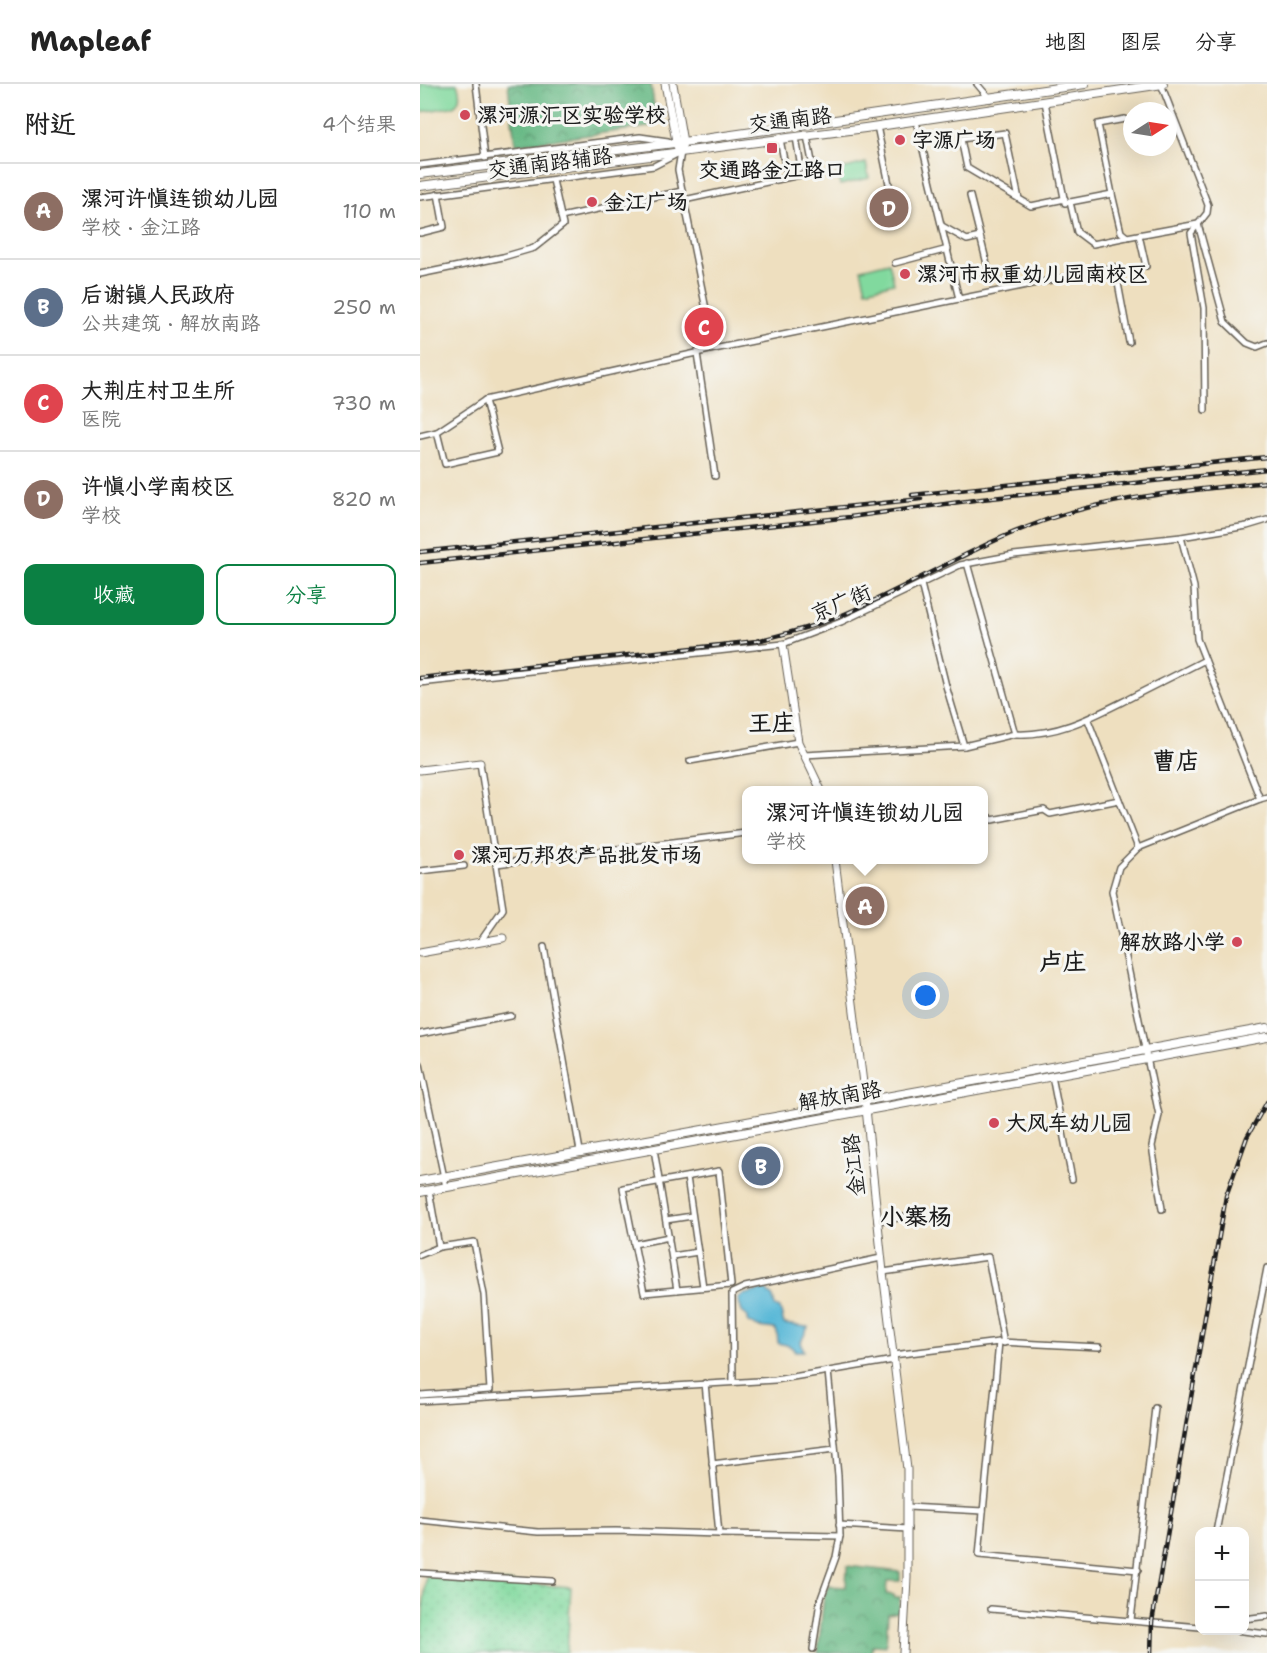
<!DOCTYPE html>
<html lang="zh">
<meta charset="utf-8">
<style>
body{margin:0;font-family:"Shantell Sans","LXGW WenKai TC",sans-serif;background:#f6f6f6;color:#222}
.controls{position:absolute;right:18px;bottom:18px;display:grid;overflow:hidden;border-radius:12px;box-shadow:0 6px 24px #0002}
.controls button{width:54px;height:54px;display:grid;place-items:center;padding:0;border:0;border-bottom:2px solid #e0e0e0;background:#fff;color:#222;font:30px sans-serif}
.compass{position:absolute;left:703px;top:18px;width:54px;height:54px;border-radius:50%;background:#fff;box-shadow:0 6px 24px #0002;rotate:78deg}
.you{position:absolute;left:506px;top:912px;width:21px;height:21px;margin:-15px;border:4px solid #fff;border-radius:50%;background:#1a73e8;box-shadow:0 0 0 9px #1a73e833}
.badge{display:grid;place-items:center;width:39px;height:39px;border-radius:50%;background:#0b8043;color:#fff;font-size:20px;font-weight:700}
.pin{position:absolute;translate:-50% -50%;border:3px solid #fff;box-shadow:0 2px 6px #0006}
.popup{position:absolute;left:322px;top:702px;width:246px;height:78px;box-sizing:border-box;display:grid;place-content:center;border-radius:12px;background:#fff;filter:drop-shadow(0 2px 4px #0005);font-size:20px;white-space:nowrap;color:#767676}
.popup b{font-size:22px;color:#222}
.popup::after{content:'';position:absolute;left:50%;top:100%;margin-left:-12px;border:12px solid transparent;border-top-color:#fff}
.list{margin:0;padding:0;list-style:none}
h2{display:flex;justify-content:space-between;align-items:center;height:78px;margin:0;padding:0 24px;font-size:26px}
h2 small{font-size:20px;font-weight:400;color:#767676}
.list li{display:grid;grid-template-columns:39px 1fr auto;gap:18px;align-items:center;box-sizing:border-box;height:96px;padding:0 24px;border-top:2px solid #e0e0e0}
.list b{display:block;font-size:22px;white-space:nowrap}
.list p{margin:0;font-size:20px;white-space:nowrap;color:#767676}
.list em{font-size:20px;font-style:normal;color:#767676}
.actions{display:flex;gap:12px;padding:18px 24px}
.actions a{flex:1;padding:14px 0;border:2px solid #0b8043;border-radius:12px;text-align:center;font-size:21px;color:#0b8043}
.actions .main{background:#0b8043;color:#fff}
.map{position:relative;flex:none;width:847px;height:1569px;overflow:hidden}
header{display:flex;align-items:center;gap:36px;box-sizing:border-box;height:84px;padding:0 30px;background:#fff;border-bottom:2px solid #e0e0e0}
header strong{font-size:28px}
nav{display:flex;gap:33px;margin-inline-start:auto;font-size:21px}
main{display:flex}
aside{flex:1;background:#fff}
.map>svg:first-child{display:block}
.grass{fill:url(#grass-dots);stroke:#4e7a5d;stroke-width:1.5}
.forest{fill:url(#forest-crowns);stroke:#426a50;stroke-width:1.5}
.garden{fill:#81d99e;stroke:#4e7a5d;stroke-width:1.5}
.water{fill:#59b8d7;stroke:#3a6a7a;stroke-width:1.5}
.lines{fill:none;stroke-linecap:round;stroke-linejoin:round}
.minor-casing{stroke:#666055;stroke-width:8}
.tertiary-casing{stroke:#666055;stroke-width:9}
.secondary-casing{stroke:#666055;stroke-width:10}
.minor{stroke:#fff;stroke-width:5}
.tertiary{stroke:#fff;stroke-width:7}
.secondary{stroke:#fff;stroke-width:8}
.rail-casing{stroke:#1c1c1c;stroke-width:4.5}
.rail{stroke:#f6f6f2;stroke-width:2;stroke-dasharray:7;stroke-linecap:butt}
.poi-dot{fill:#d1495b;stroke:#f6f6f2;stroke-width:2}
.labels{text-anchor:middle;dominant-baseline:central;stroke-width:6;stroke-linejoin:round;paint-order:stroke}
.poi-label{font-size:21px;font-weight:bold;fill:#1c1c1c;stroke:#f6f6f2;text-anchor:start}
.street-label{font-size:21px;fill:#1c1c1c;stroke:#f6f6f2}
.quarter-label{font-size:24px;font-weight:bold;fill:#1c1c1c;stroke:#f6f6f2}
</style>
<header>
<strong>Mapleaf</strong>
<nav><a>地图</a><a>图层</a><a>分享</a></nav>
</header>
<main>
<aside>
<h2>附近<small>4个结果</small></h2>
<ul class="list">
<li><span class="badge" style="background:#8d6e63">A</span><div><b>漯河许慎连锁幼儿园</b><p>学校 · 金江路</p></div><em>110 m</em></li>
<li><span class="badge" style="background:#5c6f8a">B</span><div><b>后谢镇人民政府</b><p>公共建筑 · 解放南路</p></div><em>250 m</em></li>
<li><span class="badge" style="background:#e0444e">C</span><div><b>大荆庄村卫生所</b><p>医院</p></div><em>730 m</em></li>
<li><span class="badge" style="background:#8d6e63">D</span><div><b>许慎小学南校区</b><p>学校</p></div><em>820 m</em></li>
</ul>
<div class="actions"><a class="main">收藏</a><a>分享</a></div>
</aside>
<div class="map">
<svg width="847" height="1569" viewBox="0 0 847 1569">
<defs>
<pattern id="grass-dots" width="8" height="8" patternUnits="userSpaceOnUse" patternTransform="scale(1.5)"><rect width="8" height="8" fill="#81d99e"/><path d="M2 2h.1M6 6h.1" fill="none" stroke="#6fba88" stroke-width="1.8" stroke-linecap="round"/></pattern>
<pattern id="forest-crowns" width="20" height="18" patternUnits="userSpaceOnUse" patternTransform="scale(1.5)"><rect width="20" height="18" fill="#68b985"/><path d="M2 6a3 3 0 1 1 6 0M12 15a3 3 0 1 1 6 0" fill="none" stroke="#55966c"/></pattern>
</defs>
<rect width="100%" height="100%" fill="#f6f6f2"/>
<filter id="ink" filterUnits="userSpaceOnUse"><feTurbulence type="fractalNoise" baseFrequency=".0167" numOctaves="2"/><feDisplacementMap in="SourceGraphic" scale="12" xChannelSelector="R" yChannelSelector="G"/><feConvolveMatrix kernelMatrix="1 2 1 2 8 2 1 2 1" color-interpolation-filters="sRGB"/></filter>
<filter id="wash" filterUnits="userSpaceOnUse"><feTurbulence type="fractalNoise" baseFrequency=".008" numOctaves="4" result="noise"/><feDisplacementMap in="SourceGraphic" scale="24" xChannelSelector="R" yChannelSelector="G"/><feGaussianBlur stdDeviation="1.35" result="paint"/><feColorMatrix in="noise" values="0 0 0 0 0 0 0 0 0 0 0 0 0 0 0 0 0 1.4 0 .05"/><feComposite in="paint" operator="in"/></filter>
<g filter="url(#wash)">
<rect width="100%" height="100%" fill="#eedfbf"/>
<!-- grass -->
<path class="grass" d="M6,1492L151,1503L147,1569H0Z"/>
<!-- forest -->
<g class="forest">
<path d="M88,0H231L236,34L228,43L95,61Z"/>
<path d="M427,1482L480,1488V1497H467L466,1510L474,1511V1514L480,1513L479,1528L468,1530L466,1562L452,1561L451,1569H398L404,1512L408,1502L426,1503Z"/>
</g>
<!-- garden -->
<g class="garden">
<path d="M0,0H37C41,9 41,20 31,23L0,28Z"/>
<path d="M446,79L449,94L420,101L417,86Z"/>
<path d="M469,178L474,199L446,206L441,185Z"/>
</g>
<!-- water -->
<path class="water" d="M345,1205L353,1213L355,1222L360,1224L364,1240L388,1243L381,1258L384,1267H375L370,1262L358,1259L357,1248L355,1245L338,1243L328,1238V1233L322,1228L318,1215L322,1211Z"/>
</g>
<g filter="url(#ink)">
<g class="lines">
<!-- minor casing -->
<g class="minor-casing">
<g id="minor">
<path d="M56,0L65,74"/>
<path d="M557,0L570,15"/>
<path d="M741,0L788,121L787,129L771,149L784,224L785,326"/>
<path d="M625,18L645,119L692,110L701,148L707,153L778,140L805,238L827,259L837,263L847,259"/>
<path d="M457,42L469,100"/>
<path d="M360,55L366,87L381,84L376,53"/>
<path d="M261,68L258,86L294,265L539,215L496,37"/>
<path d="M0,81L220,53L248,57"/>
<path d="M692,110L678,40L705,35"/>
<path d="M550,112L570,192"/>
<path d="M0,113L234,82L257,70"/>
<path d="M599,115L585,49L541,55L547,84L611,122L645,115"/>
<path d="M264,116L394,88L387,52"/>
<path d="M650,118L657,148L673,160L707,153"/>
<path d="M141,133L262,107"/>
<path d="M522,142L547,156L560,153"/>
<path d="M0,149L24,143L18,110"/>
<path d="M719,151L726,182"/>
<path d="M475,179L528,165"/>
<path d="M0,190L83,173L114,164L143,141L133,96"/>
<path d="M539,215L695,183L709,258"/>
<path d="M277,269L295,392"/>
<path d="M17,348L25,380L78,368L65,316"/>
<path d="M0,352L17,348L65,316L294,265"/>
<path d="M761,453L774,503L777,555L840,715L847,713"/>
<path d="M0,599L363,560L421,538L540,481L594,471L761,453L827,442L847,436"/>
<path d="M668,636L718,764L840,715"/>
<path d="M595,650C638,652 672,633 710,614C735,601 760,589 785,576"/>
<path d="M544,662L595,650L547,479"/>
<path d="M384,671L544,662L526,602L501,500"/>
<path d="M270,677L378,658"/>
<path d="M564,729L572,736L624,726L630,730L699,716"/>
<path d="M718,764L699,783L692,807L739,1031L732,1062L742,1125"/>
<path d="M76,780L326,749"/>
<path d="M0,787L44,782"/>
<path d="M60,858L83,825L60,679"/>
<path d="M124,863L160,1067"/>
<path d="M0,950L91,932"/>
<path d="M0,980L26,1103"/>
<path d="M632,992L652,1095"/>
<path d="M234,1065L257,1206"/>
<path d="M299,1087L311,1201L224,1209L203,1104Z"/>
<path d="M267,1093L283,1203"/>
<path d="M9,1106L19,1163"/>
<path d="M246,1136L272,1132"/>
<path d="M457,1137L493,1132"/>
<path d="M214,1160L249,1153"/>
<path d="M0,1171L19,1163L54,1158L64,1211L70,1306L0,1311"/>
<path d="M252,1172L278,1168"/>
<path d="M463,1188L568,1173L584,1259"/>
<path d="M581,1258L679,1263"/>
<path d="M473,1271L579,1258L559,1471L718,1486"/>
<path d="M313,1298L312,1209L325,1203L461,1174"/>
<path d="M0,1317L355,1296L474,1276"/>
<path d="M292,1380L415,1365"/>
<path d="M488,1423L563,1427"/>
<path d="M0,1436L118,1448L196,1447L299,1450L285,1299"/>
<path d="M419,1441L488,1445"/>
<path d="M796,1448L847,1184"/>
<path d="M299,1450L420,1452"/>
<path d="M0,1489L132,1497"/>
<path d="M571,1525L780,1543"/>
<path d="M824,1535L847,1532"/>
<path d="M711,1536L735,1324"/>
<path d="M815,1546L847,1550"/>
<path d="M393,1565L400,1517L416,1473L420,1452L418,1392L408,1287"/>
</g>
</g>
<!-- tertiary casing -->
<g class="tertiary-casing">
<g id="tertiary">
<path d="M245,0L257,62"/>
<path d="M253,0L263,58L261,68"/>
<path d="M363,560L378,658L401,706"/>
<path d="M0,686L60,679"/>
<path d="M415,776L445,1015L463,1188L487,1385V1494L483,1569"/>
<path d="M0,869L83,854"/>
</g>
</g>
<!-- secondary casing -->
<g class="secondary-casing">
<g id="secondary">
<path d="M0,90L263,58L665,0"/>
<path d="M0,102L445,44L743,0"/>
<path d="M0,1097L847,944"/>
<path d="M0,1108L847,953"/>
</g>
</g>
<!-- minor -->
<use href="#minor" class="minor"/>
<!-- tertiary -->
<use href="#tertiary" class="tertiary"/>
<!-- secondary -->
<use href="#secondary" class="secondary"/>
<!-- rail casing -->
<g class="rail-casing">
<g id="rail">
<path d="M492,411L847,373"/>
<path d="M0,468L501,415"/>
<path d="M0,479L430,433L562,415L847,385"/>
<path d="M0,594L337,557C365,550 393,543 420,532C485,505 544,467 610,442C685,412 767,407 847,398"/>
<path d="M731,1569L732,1538L806,1112L827,1053L847,1018"/>
</g>
</g>
<!-- rail -->
<use href="#rail" class="rail"/>
</g>
</g>
<!-- markers -->
<g class="poi-dot">
<circle cx="45" cy="31" r="6"/>
<circle cx="480" cy="56" r="6"/>
<rect x="346" y="58" width="12" height="12" rx="3"/>
<circle cx="172" cy="118" r="6"/>
<circle cx="485" cy="190" r="6"/>
<circle cx="39" cy="771" r="6"/>
<circle cx="817" cy="858" r="6"/>
<circle cx="574" cy="1039" r="6"/>
</g>
<g class="labels">
<!-- poi labels -->
<g class="poi-label">
<text x="57" y="31">漯河源汇区实验学校</text>
<text x="492" y="56">字源广场</text>
<text x="352" y="86" text-anchor="middle">交通路金江路口</text>
<text x="184" y="118">金江广场</text>
<text x="497" y="190">漯河市叔重幼儿园南校区</text>
<text x="51" y="771">漯河万邦农产品批发市场</text>
<text x="805" y="858" text-anchor="end">解放路小学</text>
<text x="586" y="1039">大风车幼儿园</text>
</g>
<!-- street labels -->
<g class="street-label">
<text transform="translate(370 36) rotate(-7)">交通南路</text>
<text transform="translate(130 79) rotate(-7)">交通南路辅路</text>
<text transform="translate(421 519) rotate(-23)">京广街</text>
<text transform="translate(420 1012) rotate(-10)">解放南路</text>
<text transform="translate(434 1081) rotate(-96)">金江路</text>
</g>
<!-- quarter labels -->
<g class="quarter-label">
<text x="352" y="639">王庄</text>
<text x="756" y="677">曹店</text>
<text x="643" y="878">卢庄</text>
<text x="496" y="1133">小寨杨</text>
</g>
</g>
</svg>
<div class="controls">
<button>+</button>
<button>−</button>
</div>
<svg class="compass" viewBox="-18 -18 36 36"><path d="M0-13l5 13h-10z" fill="#e53935"/><path d="M0 13l5-13h-10z" fill="#767676"/></svg>
<div class="you"></div>
<div class="pin badge" style="left:445px;top:822px;background:#8d6e63">A</div>
<div class="popup"><b>漯河许慎连锁幼儿园</b>学校</div>
<div class="pin badge" style="left:341px;top:1082px;background:#5c6f8a">B</div>
<div class="pin badge" style="left:284px;top:243px;background:#e0444e">C</div>
<div class="pin badge" style="left:469px;top:124px;background:#8d6e63">D</div>
</div>
</main>
